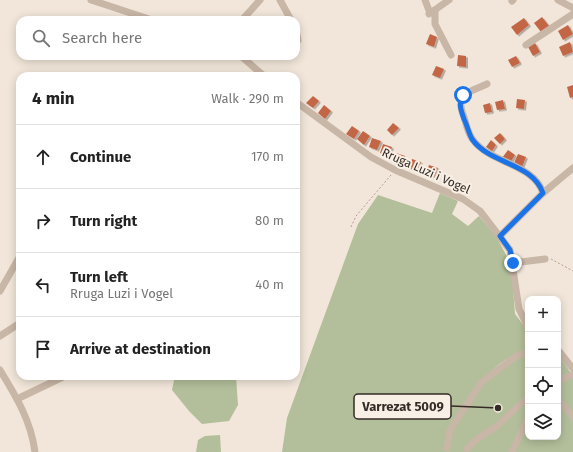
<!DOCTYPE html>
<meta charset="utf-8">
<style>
body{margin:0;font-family:"Fira Sans",sans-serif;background:#f2f2f2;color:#222}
.controls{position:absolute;right:12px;bottom:12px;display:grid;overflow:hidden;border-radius:8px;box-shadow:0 2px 10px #0003}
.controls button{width:36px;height:36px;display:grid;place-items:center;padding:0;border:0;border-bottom:1px solid #e0e0e0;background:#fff;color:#222;font:20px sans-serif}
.stop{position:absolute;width:12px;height:12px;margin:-9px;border:3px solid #1a73e8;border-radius:50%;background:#fff}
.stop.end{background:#1a73e8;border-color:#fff;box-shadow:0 1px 4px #0008}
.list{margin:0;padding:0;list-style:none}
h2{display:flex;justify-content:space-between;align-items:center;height:52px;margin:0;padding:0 16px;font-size:17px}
h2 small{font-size:13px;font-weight:400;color:#767676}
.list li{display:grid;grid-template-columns:26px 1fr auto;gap:12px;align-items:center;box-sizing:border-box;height:64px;padding:0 16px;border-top:1px solid #e0e0e0}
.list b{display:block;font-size:15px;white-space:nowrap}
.list p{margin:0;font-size:13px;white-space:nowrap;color:#767676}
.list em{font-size:13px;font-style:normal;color:#767676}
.icon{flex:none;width:22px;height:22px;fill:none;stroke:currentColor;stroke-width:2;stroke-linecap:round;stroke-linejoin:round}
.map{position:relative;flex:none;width:573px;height:452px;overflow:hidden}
.search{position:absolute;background:#fff;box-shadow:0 2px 10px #0003;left:16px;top:16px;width:284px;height:44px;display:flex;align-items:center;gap:10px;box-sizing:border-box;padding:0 14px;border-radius:12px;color:#767676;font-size:15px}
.panel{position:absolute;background:#fff;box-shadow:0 2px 10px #0003;left:16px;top:72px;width:284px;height:308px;border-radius:12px}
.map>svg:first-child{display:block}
.green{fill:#b2bf9a}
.building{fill:#c36645;filter:url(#shadow)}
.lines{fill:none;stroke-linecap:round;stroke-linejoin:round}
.path{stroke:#b4a090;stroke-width:1;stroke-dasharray:2 2;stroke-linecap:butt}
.minor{stroke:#c8b6a6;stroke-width:7}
.route{stroke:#1a73e8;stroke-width:5}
.labels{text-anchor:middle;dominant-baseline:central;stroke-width:4;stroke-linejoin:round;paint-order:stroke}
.street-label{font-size:12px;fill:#342b27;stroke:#f8f0e5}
.leader{fill:none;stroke:#342b27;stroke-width:1.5}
.callout-dot{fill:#342b27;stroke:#f8f0e5;stroke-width:1.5}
.callout{fill:#f8f0e5;stroke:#342b27;stroke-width:1.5}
.callout-label{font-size:13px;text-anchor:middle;font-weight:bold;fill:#342b27}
</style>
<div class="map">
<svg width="573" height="452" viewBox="0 0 573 452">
<defs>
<filter id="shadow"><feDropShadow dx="2" dy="1.5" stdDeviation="0" flood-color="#0004"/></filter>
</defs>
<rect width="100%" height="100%" fill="#f1e6d9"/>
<!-- green -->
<g class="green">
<path d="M440,193L458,201L452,214L468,226L479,216L497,238L511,264L515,314L528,331V349C487,362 470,398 451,433L482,385L511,362L528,354V437H558V355L573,376V452H282L287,418L358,224L378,195L432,213Z"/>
<path d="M175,376H236L238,405L229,421L202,424L189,411L172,390Z"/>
<path d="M220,435L221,452H196L198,440L205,436Z"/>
</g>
<!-- building -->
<g class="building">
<path d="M542,17L549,26L541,32L534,23Z"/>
<path d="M524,18L529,25L517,35L511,27Z"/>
<path d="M568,25L573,34L563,40L558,31Z"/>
<path d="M430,34L437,37L434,47L426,44Z"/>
<path d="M570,42L573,52L563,56L559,47Z"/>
<path d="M535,43L540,52L533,56L528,47Z"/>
<path d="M458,55L466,56V67L457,66Z"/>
<path d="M516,56L520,63L512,67L508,60Z"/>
<path d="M436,66L444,69L440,78L432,75Z"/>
<path d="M573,85V97L570,98L567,87Z"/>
<path d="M313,96L319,101L313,108L306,103Z"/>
<path d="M517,99L525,100L524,109L516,108Z"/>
<path d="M503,100L505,109L497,110L495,102Z"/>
<path d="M490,103L492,112L485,113L483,105Z"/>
<path d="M324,105L331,111L325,119L318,113Z"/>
<path d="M393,123L399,128L392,135L387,130Z"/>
<path d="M352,126L359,131L354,139L346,134Z"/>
<path d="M363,131L370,136L364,145L357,139Z"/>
<path d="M500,133L505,139L500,144L494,138Z"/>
<path d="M372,138L381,141L377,150L369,147Z"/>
<path d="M491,140L496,145L492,151L486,147Z"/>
<path d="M383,144L392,147L388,157L380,153Z"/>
<path d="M508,150L515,155L510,163L502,158Z"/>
<path d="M396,153L405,156L401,166L393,162Z"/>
<path d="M518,154L526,157L522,167L514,163Z"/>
<path d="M412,159L421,162L417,171L409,168Z"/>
<path d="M429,165L438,168L434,177L426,174Z"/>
</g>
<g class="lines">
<!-- path -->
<g class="path">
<path d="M351,227L356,216L391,175"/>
<path d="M551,259L573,271"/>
</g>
<!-- minor -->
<g class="minor">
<path d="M91,0L152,20"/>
<path d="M280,0L291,20"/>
<path d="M425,0L430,13"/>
<path d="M558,0L573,8"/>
<path d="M512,1L513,0"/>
<path d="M435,10V24L451,55"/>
<path d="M429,14L449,0"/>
<path d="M242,20L260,0"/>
<path d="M296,31L298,40"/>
<path d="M526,45L573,14"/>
<path d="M241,56L264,76"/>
<path d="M487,84C468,93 454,93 464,117C466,124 468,134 473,140C491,164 533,163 543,193"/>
<path d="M296,102L371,157L395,170L463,199L480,211L510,250L519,309L528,327"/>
<path d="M500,236L543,193L573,168"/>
<path d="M513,263L545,259"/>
<path d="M0,291L20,256"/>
<path d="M0,336L20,323"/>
<path d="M558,350L573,369"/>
<path d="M0,370C16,396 31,421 35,452"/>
<path d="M558,380L573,375"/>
<path d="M17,399L65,376"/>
<path d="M558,401L565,407L573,417"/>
<path d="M447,448L450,430L481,383L516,356L528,352"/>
<path d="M467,449L477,439L497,426L528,397"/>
<path d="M512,452L528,418"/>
</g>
</g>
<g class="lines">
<!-- route -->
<path class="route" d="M463,95C458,104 461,110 464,119C467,125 469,134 472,139C490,165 532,162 543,193L500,236L510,250L513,263"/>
</g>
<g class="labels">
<!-- street labels -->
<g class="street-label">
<text transform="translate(426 171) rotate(24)">Rruga Luzi i Vogel</text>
</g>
</g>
<!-- callouts -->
<path class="leader" d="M498 408L451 406"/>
<circle class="callout-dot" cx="498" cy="408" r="4"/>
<rect class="callout" x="354" y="394" width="97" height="25" rx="4"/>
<g class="callout-label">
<text x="403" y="411">Varrezat 5009</text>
</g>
</svg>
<div class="controls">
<button>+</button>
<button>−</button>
<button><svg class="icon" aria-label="locate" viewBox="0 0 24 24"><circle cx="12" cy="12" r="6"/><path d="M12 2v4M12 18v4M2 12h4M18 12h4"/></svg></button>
<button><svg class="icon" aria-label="layers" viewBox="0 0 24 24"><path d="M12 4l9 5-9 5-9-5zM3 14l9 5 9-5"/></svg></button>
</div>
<div class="stop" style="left:463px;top:95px"></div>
<div class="stop end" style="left:513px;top:263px"></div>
<div class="search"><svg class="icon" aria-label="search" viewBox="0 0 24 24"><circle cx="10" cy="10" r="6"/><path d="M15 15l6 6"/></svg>Search here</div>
<section class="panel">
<h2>4 min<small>Walk · 290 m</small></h2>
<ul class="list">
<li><svg class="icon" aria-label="ahead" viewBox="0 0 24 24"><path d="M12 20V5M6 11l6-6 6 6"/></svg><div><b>Continue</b></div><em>170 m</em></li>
<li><svg class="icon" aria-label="right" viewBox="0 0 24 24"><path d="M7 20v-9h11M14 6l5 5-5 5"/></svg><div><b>Turn right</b></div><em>80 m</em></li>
<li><svg class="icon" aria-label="left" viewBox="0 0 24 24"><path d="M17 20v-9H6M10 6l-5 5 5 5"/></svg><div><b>Turn left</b><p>Rruga Luzi i Vogel</p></div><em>40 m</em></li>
<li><svg class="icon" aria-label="arrive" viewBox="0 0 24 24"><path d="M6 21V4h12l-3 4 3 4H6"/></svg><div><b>Arrive at destination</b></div></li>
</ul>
</section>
</div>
